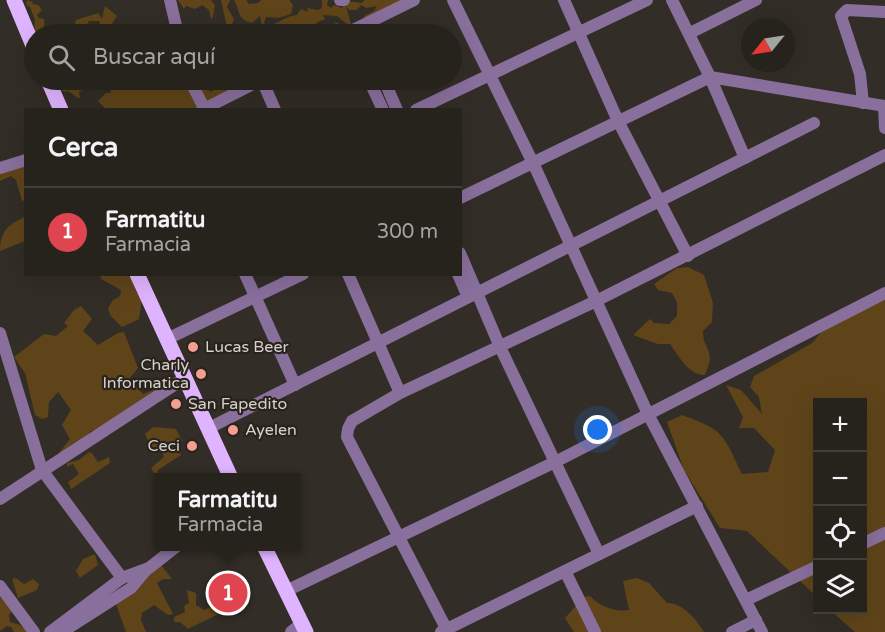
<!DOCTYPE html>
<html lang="es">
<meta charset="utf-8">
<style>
body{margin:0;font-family:"Varela Round",sans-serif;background:#322f29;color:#f1f3f6}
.controls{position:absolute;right:18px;bottom:18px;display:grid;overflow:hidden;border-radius:0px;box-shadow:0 6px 24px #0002}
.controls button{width:54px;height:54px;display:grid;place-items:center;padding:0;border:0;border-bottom:2px solid #423f3b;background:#26221c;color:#f1f3f6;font:30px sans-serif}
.compass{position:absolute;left:741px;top:18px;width:54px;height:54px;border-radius:50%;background:#26221c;box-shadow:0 6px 24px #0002;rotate:240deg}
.you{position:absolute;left:598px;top:430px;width:21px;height:21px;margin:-15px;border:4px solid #fff;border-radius:50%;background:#1a73e8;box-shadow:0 0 0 9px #1a73e833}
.badge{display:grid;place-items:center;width:39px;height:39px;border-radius:50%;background:#f59d8f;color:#fff;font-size:20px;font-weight:700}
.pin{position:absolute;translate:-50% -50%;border:3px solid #fff;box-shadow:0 2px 6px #0006}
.popup{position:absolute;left:154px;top:473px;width:147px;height:78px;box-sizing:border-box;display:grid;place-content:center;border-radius:0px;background:#26221c;filter:drop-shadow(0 2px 4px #0005);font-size:20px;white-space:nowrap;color:#a4a4a3}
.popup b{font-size:22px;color:#f1f3f6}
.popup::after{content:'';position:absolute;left:50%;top:100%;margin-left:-12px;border:12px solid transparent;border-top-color:#26221c}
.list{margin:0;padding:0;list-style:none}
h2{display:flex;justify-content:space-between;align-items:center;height:78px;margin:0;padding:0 24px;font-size:26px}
h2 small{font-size:20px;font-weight:400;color:#a4a4a3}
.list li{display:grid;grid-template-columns:39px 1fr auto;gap:18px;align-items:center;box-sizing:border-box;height:90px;padding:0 24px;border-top:2px solid #423f3b}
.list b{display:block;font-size:22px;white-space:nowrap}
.list p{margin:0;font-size:20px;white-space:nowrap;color:#a4a4a3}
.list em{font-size:20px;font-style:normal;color:#a4a4a3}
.icon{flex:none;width:33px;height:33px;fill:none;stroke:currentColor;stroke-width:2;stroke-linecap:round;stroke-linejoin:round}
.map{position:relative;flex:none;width:885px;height:632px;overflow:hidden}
.search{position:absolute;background:#26221c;box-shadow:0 6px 24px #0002;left:24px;top:24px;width:438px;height:66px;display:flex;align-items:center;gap:15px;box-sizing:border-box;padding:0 21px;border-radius:33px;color:#a4a4a3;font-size:22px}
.panel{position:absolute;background:#26221c;box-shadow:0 6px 24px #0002;left:24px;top:108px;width:438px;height:168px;border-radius:0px}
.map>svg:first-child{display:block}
.green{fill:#5f441a}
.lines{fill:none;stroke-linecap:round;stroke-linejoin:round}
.minor{stroke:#896f9c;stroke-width:12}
.major{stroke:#dfb4ff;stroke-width:15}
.poi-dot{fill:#f59d8f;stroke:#29231c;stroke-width:2}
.labels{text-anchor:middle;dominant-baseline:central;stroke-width:4.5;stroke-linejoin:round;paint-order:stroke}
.poi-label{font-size:16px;fill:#d5d1cc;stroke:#29231c;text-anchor:start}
</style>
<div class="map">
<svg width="885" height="632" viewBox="0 0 885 632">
<rect width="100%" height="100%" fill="#322d26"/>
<!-- green -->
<g class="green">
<path d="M27,0L33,2L32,4L38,5L42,10L37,15L39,18L44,19L45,34H34L35,20L30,7L26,5Z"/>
<path d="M178,0H211L215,5L213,17L211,19L209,10L202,5L195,9L186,6L184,9Z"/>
<path d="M221,0H230L227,7L234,19L231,27L237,30V34L227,33L230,27H227Z"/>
<path d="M234,0H246L249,4L258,3L261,0H289L293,5L291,14L279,18L266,17L264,23L267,26C281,23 284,16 297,15L301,9L308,12L307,8L318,10L322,8V0H328L327,5L331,8L334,5L342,8L344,4L339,0L361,3L365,0H411L400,14L363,21L364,16L374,11L377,6L366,8L361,5L357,10H349L346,6L352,28L337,16L323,15L325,19L316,23L321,29L333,27L336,22L348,30L349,34H310V29L301,24L296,27L289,25L287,30L263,34L260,16L252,23C237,20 240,10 234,0Z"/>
<path d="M105,6L117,16L109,28L119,30L122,34H98L100,21H89L87,25L95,27L97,34H80L75,23L76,20L98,13L102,19Z"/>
<path d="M71,80H95L91,81L90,87L79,92L80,98H78L68,91L64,92L57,85L61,82L74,85Z"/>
<path d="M106,80H209L202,85L189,81L182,84L207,87L210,92L227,84L236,89L213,109H106L98,101L106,93H111L110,83Z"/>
<path d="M25,166V200L22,201L16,180L11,176L0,181V173Z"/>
<path d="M25,217V241L0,251C0,232 8,224 25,217Z"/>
<path d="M688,267L704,275L713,303L712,322L703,331C703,352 717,348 705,375C688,375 679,356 670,344H658L633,335L650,319L654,323L669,324L677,316V302L672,293L658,290L654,284L677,268Z"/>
<path d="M100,275H133L136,291L142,299L139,319L122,327L110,315L108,308L113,300L120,296L121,290L101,279Z"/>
<path d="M885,300V632H855L830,610H862V402H818L817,597L747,531L720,528L684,470L667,422L682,415C724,430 723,434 742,474L768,472L775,450L754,428H739L743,417L726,385L741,390L762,414L759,397L750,387L754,376L812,343L828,324Z"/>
<path d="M81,306L92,319L83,331L98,345L118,333L124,332L138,368L129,379L143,394L156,389L155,396L108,425L91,431L77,447L58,454L70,439L62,425L71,410L58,392L49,402L48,417L42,419L35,415L25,373L14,357L44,334L56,336L68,326L64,323L74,310Z"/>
<path d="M153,427L176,429L182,441L178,445L181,455L158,470L156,476L151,468L164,457L160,448L151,447L145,434Z"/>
<path d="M89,452L92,453L98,462L109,457L110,463L71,489L68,482L79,474L73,464L67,467V463L79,460Z"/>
<path d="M95,554L98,565L80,578L76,571L83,559Z"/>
<path d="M161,565L172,579H163L157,583L173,614L168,615L154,605L142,613L141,620L146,632H126L116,604L149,572Z"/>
<path d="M16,578L24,584L33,579L39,584L37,590L18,598L12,579Z"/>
<path d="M637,578L649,583L667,603C683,603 696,619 704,632H574L565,618L584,597L590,596C600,607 615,612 629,610L623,581Z"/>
<path d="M187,590L196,593V605L204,610L234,596C230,613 202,621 188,629L180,622H174V617L185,612L184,606L189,603Z"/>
<path d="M0,596L12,611L9,615L10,622L20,625L28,632H14L11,627L7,626L0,631Z"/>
</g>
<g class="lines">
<!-- minor -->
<g class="minor">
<path d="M170,0L178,34"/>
<path d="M340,0H344"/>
<path d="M453,0L534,165L648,414L762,632"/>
<path d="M564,0L618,121L688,256"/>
<path d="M672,0L710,77L745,158"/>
<path d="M690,33L756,0"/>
<path d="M345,34L414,0"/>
<path d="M190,80L204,108"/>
<path d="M262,80L275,110"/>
<path d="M369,80L383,110"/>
<path d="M384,80L397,110"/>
<path d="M863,103L860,74L841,16L847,10L885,12"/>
<path d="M884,106L885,128"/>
<path d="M202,110L261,80"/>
<path d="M416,110L647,0"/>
<path d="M0,168L26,160"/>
<path d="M460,198L710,77L885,106"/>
<path d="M460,253L500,347L599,554"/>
<path d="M245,274L295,385"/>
<path d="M348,274L400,393"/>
<path d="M458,274L468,297"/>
<path d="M0,333L42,470L122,578"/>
<path d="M167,339L303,274"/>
<path d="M209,428L814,123"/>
<path d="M0,499L185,378"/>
<path d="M862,544L885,533"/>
<path d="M565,571L595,632"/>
<path d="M0,586L34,632"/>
<path d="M286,591L555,462L885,293"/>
<path d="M746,600L818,566"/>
<path d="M50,632L122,578L149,568L177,546"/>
<path d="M62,632L131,588L147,569"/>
<path d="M291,632L302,623"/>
<path d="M441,632L697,506"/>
<path d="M448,632L347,437L348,429L352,421L400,393L594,302L885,155"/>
<path d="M732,632L756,620"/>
</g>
<!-- major -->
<g class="major">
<path d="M14,0L34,48"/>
<path d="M48,80L61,110"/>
<path d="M137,274L231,478"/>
<path d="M264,546L306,632"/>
</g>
</g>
<!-- markers -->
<g class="poi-dot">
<circle cx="193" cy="347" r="6"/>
<circle cx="201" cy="374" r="6"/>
<circle cx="176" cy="404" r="6"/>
<circle cx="233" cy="430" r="6"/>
<circle cx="192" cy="446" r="6"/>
</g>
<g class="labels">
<!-- poi labels -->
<g class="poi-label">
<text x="205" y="347">Lucas Beer</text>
<text x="189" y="365" text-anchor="end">Charly<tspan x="189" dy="18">Informatica</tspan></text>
<text x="188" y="404">San Fapedito</text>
<text x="245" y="430">Ayelen</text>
<text x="180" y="446" text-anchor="end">Ceci</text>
</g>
</g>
</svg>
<div class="controls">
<button>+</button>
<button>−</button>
<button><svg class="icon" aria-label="locate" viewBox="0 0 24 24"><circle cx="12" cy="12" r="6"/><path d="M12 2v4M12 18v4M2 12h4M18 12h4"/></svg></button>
<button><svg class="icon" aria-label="layers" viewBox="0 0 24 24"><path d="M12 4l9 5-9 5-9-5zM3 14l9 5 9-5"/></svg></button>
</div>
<svg class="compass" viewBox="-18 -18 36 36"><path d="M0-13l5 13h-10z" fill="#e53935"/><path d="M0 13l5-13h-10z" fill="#a4a4a3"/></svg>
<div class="you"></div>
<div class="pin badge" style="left:228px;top:593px;background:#e0444e">1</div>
<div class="popup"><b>Farmatitu</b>Farmacia</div>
<div class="search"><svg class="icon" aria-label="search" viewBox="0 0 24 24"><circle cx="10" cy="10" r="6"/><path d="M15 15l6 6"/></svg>Buscar aquí</div>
<section class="panel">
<h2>Cerca<small></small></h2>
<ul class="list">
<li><span class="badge" style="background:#e0444e">1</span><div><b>Farmatitu</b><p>Farmacia</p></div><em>300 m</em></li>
</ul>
</section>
</div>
